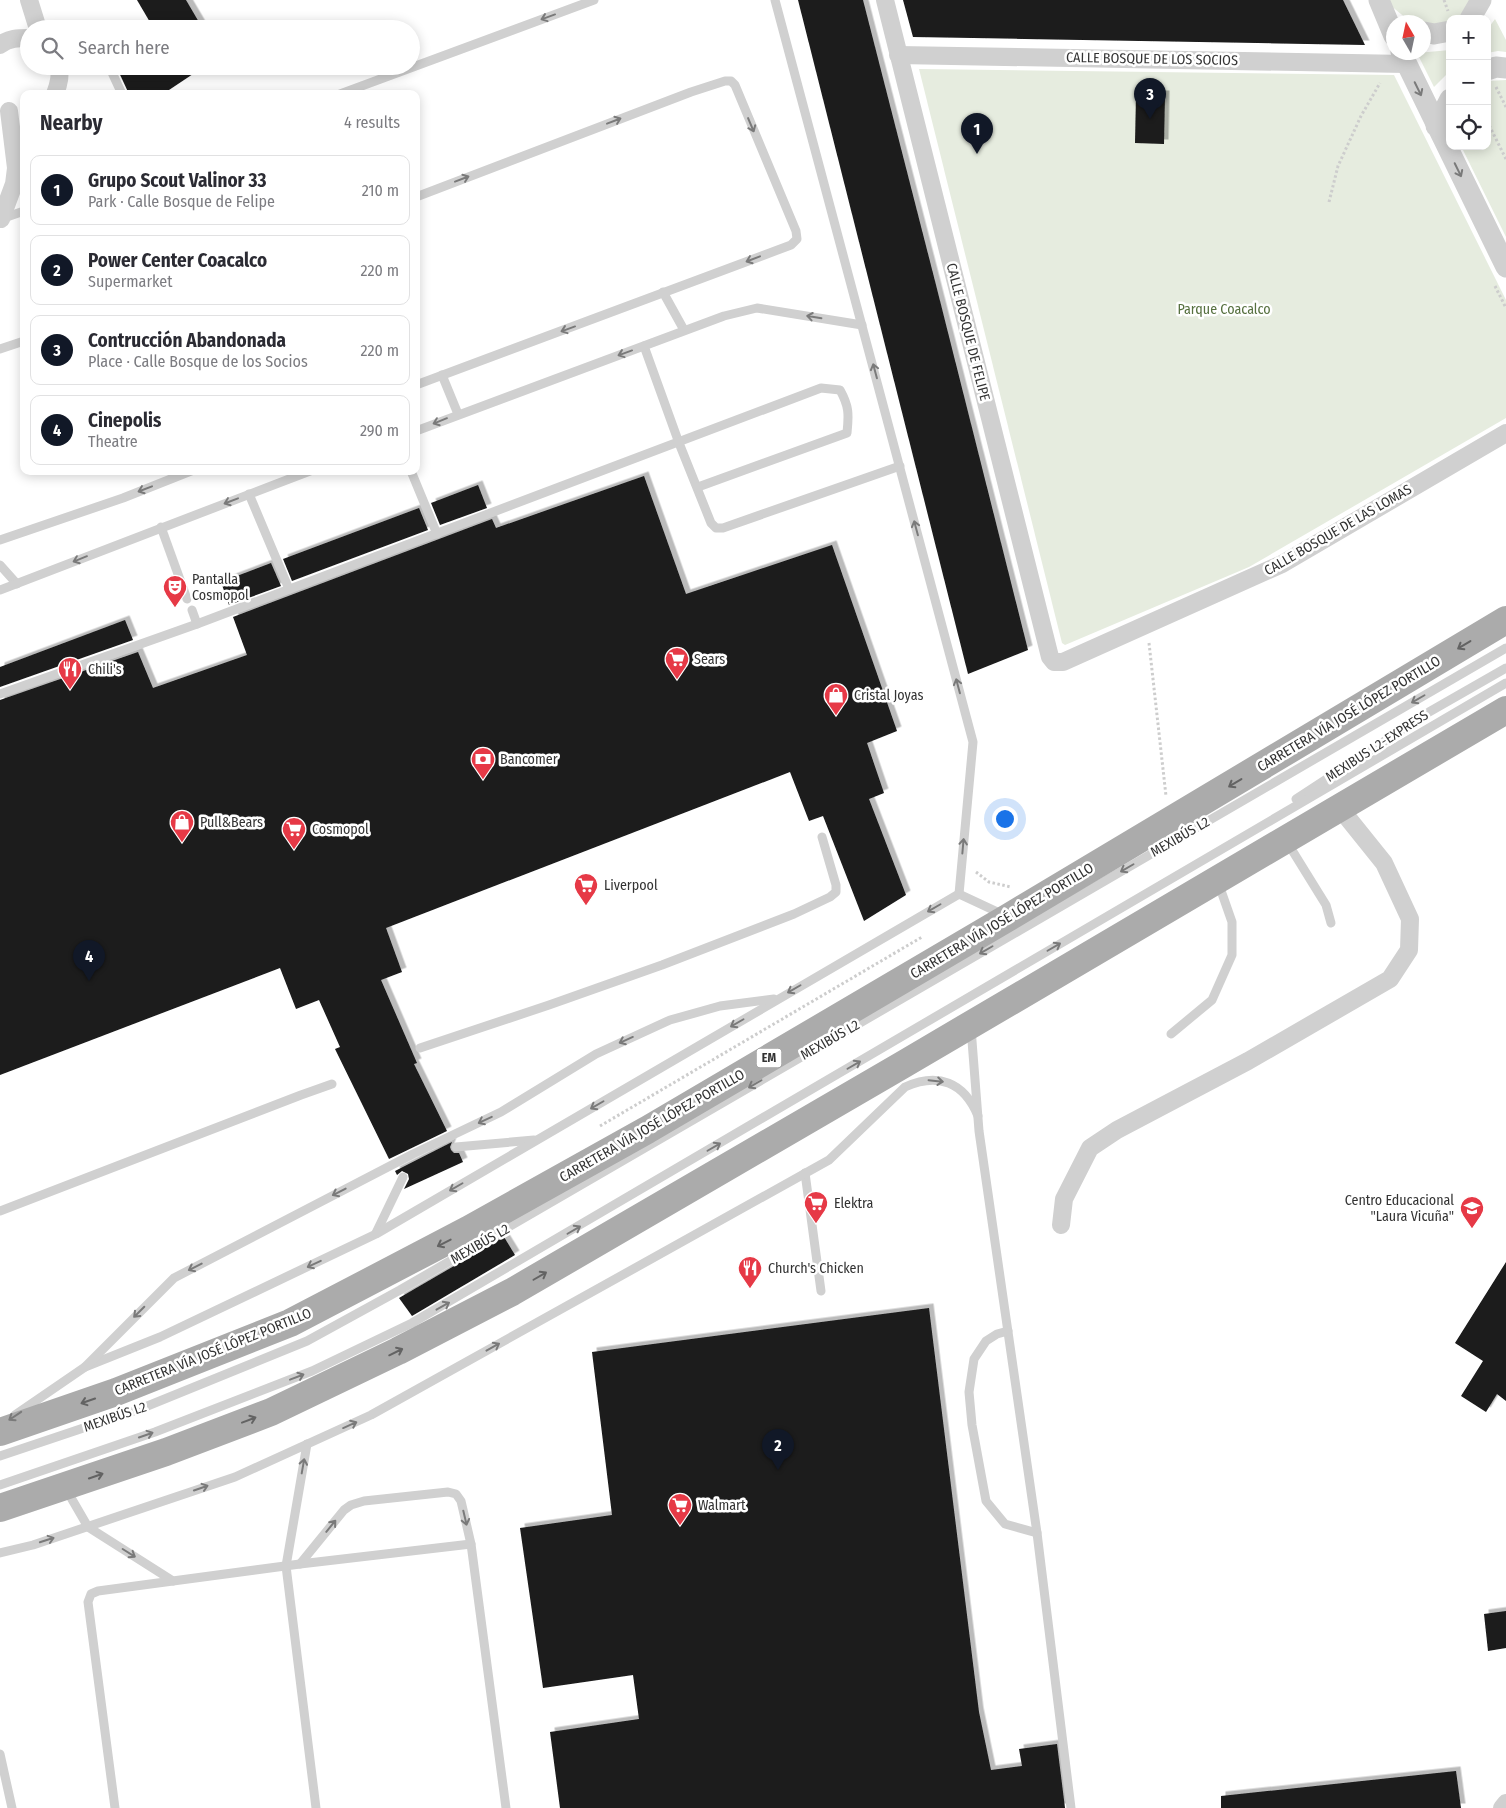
<!DOCTYPE html>
<meta charset="utf-8">
<style>
body{margin:0;font-family:"Fira Sans Condensed",sans-serif;background:#f2f2f3;color:#2b2b33}
.controls{position:absolute;right:15px;top:15px;display:grid;overflow:hidden;border-radius:10px;box-shadow:0 2px 12px #0003}
.controls button{width:45px;height:45px;display:grid;place-items:center;padding:0;border:0;border-bottom:1px solid #e1e1e2;background:#fff;color:#2b2b33;font:25px sans-serif}
.compass{position:absolute;left:1386px;top:15px;width:45px;height:45px;border-radius:50%;background:#fff;box-shadow:0 2px 12px #0003;rotate:351deg}
.you{position:absolute;left:1004px;top:818px;width:18px;height:18px;margin:-12px;border:4px solid #fff;border-radius:50%;background:#1a73e8;box-shadow:0 0 0 8px #1a73e833}
.badge{display:grid;place-items:center;width:32px;height:32px;border-radius:50%;background:#111827;color:#fff;font-size:16px;font-weight:700}
.pin{position:absolute;translate:-50% -41px;filter:drop-shadow(0 1px 2px #0008)}
.pin::after{content:'';position:absolute;top:26px;width:18px;height:15px;background:inherit;clip-path:polygon(0 0,100% 0,50% 100%)}
.list{margin:0;padding:0;list-style:none}
h2{display:flex;justify-content:space-between;align-items:center;height:65px;margin:0;padding:0 20px;font-size:21px}
h2 small{font-size:16px;font-weight:400;color:#7c7c81}
.list li{display:grid;grid-template-columns:32px 1fr auto;gap:15px;align-items:center;box-sizing:border-box;height:70px;margin:0 10px 10px;padding:0 10px;border:1px solid #e1e1e2;border-radius:10px}
.list b{display:block;font-size:19px;white-space:nowrap}
.list p{margin:0;font-size:16px;white-space:nowrap;color:#7c7c81}
.list em{font-size:16px;font-style:normal;color:#7c7c81}
.icon{flex:none;width:28px;height:28px;fill:none;stroke:currentColor;stroke-width:2;stroke-linecap:round;stroke-linejoin:round}
.map{position:relative;flex:none;width:1506px;height:1808px;overflow:hidden}
.search{position:absolute;background:#fff;box-shadow:0 2px 12px #0003;left:20px;top:20px;width:400px;height:55px;display:flex;align-items:center;gap:12px;box-sizing:border-box;padding:0 18px;border-radius:28px;color:#7c7c81;font-size:19px}
.panel{position:absolute;background:#fff;box-shadow:0 2px 12px #0003;left:20px;top:90px;width:400px;height:385px;border-radius:10px}
.map>svg:first-child{display:block}
.green{fill:#e6ecdf}
.building{fill:#1a1a1a;filter:url(#shadow)}
.lines{fill:none;stroke-linecap:round;stroke-linejoin:round}
.path{stroke:#cdcdcd;stroke-width:3;stroke-dasharray:2.5 2.5;stroke-linecap:butt}
.service{stroke:#d0d0d0;stroke-width:9}
.minor{stroke:#d0d0d0;stroke-width:18}
.tertiary{stroke:#d0d0d0;stroke-width:21}
.primary{stroke:#ababab;stroke-width:28}
.oneway{stroke:#7a7a7a}
.oneway2{stroke:#636363}
.labels{text-anchor:middle;dominant-baseline:central;stroke-width:5;stroke-linejoin:round;paint-order:stroke}
.shield{fill:#fff;stroke:#707070;stroke-width:1}
.shield-label{font-size:12px;font-weight:bold;fill:#333}
.street-label{font-size:14px;fill:#333;stroke:#fff}
.park-label{font-size:14px;fill:#56703f;stroke:#fff}
.poi-label{font-size:14px;fill:#333;stroke:#fff;text-anchor:start}
</style>
<div class="map">
<svg width="1506" height="1808" viewBox="0 0 1506 1808">
<defs>
<filter id="shadow"><feDropShadow dx="4.5" dy="-4.5" stdDeviation="0" flood-color="#0004"/></filter>
</defs>
<rect width="100%" height="100%" fill="#fff"/>
<!-- green -->
<g class="green">
<path d="M1389,0H1474C1469,9 1461,19 1450,19V23L1428,26L1424,22L1407,19L1390,5Z"/>
<path d="M1495,19L1506,40V52L1498,51L1487,53V30Z"/>
<path d="M1450,50V71L1434,87L1417,53Z"/>
<path d="M919,69L1394,75L1506,300V418L1249,567L1065,645L1062,643Z"/>
<path d="M1506,80V237L1461,146H1487V81Z"/>
</g>
<!-- building -->
<g class="building">
<path d="M137,0H186L203,29H154Z"/>
<path d="M798,0H863L936,285L1028,650L968,674Z"/>
<path d="M903,0H1343L1365,45L913,37Z"/>
<path d="M116,66H205L163,94H129Z"/>
<path d="M1136,95H1165L1164,144L1135,143Z"/>
<path d="M644,476L686,594L832,545L897,731L867,743L884,793L869,799L906,895L864,921L823,816L809,821L790,772L386,928L402,972L381,980L417,1063L414,1064L447,1131L389,1159L335,1049L340,1047L319,1000L296,1009L280,968L0,1075V700L138,652L153,688L247,655L233,617L492,519L496,528Z"/>
<path d="M478,485L487,508L440,525L431,503Z"/>
<path d="M419,508L428,530L292,581L283,559Z"/>
<path d="M271,563L281,586L229,605L221,582Z"/>
<path d="M125,620L133,640L0,687V667Z"/>
<path d="M452,1142L450,1147L451,1150L454,1153H459L463,1162L404,1189L409,1179L408,1174L402,1171L397,1175L395,1171Z"/>
<path d="M504,1237L515,1255L412,1316L399,1298Z"/>
<path d="M1506,1262V1401L1497,1394L1486,1412L1461,1396L1483,1361L1455,1343Z"/>
<path d="M929,1308L979,1712L991,1770L1022,1766L1019,1749L1057,1744L1065,1808H560L550,1732L639,1719L633,1675L543,1688L520,1528L612,1515L592,1352Z"/>
<path d="M1506,1611V1648L1488,1651L1484,1614Z"/>
<path d="M1456,1771L1461,1808H1221V1796Z"/>
</g>
<g class="lines">
<!-- path -->
<g class="path">
<path d="M1444,0L1448,11"/>
<path d="M1496,87L1506,107"/>
<path d="M1487,121L1506,159"/>
<path d="M1329,202L1338,166L1361,116L1380,83"/>
<path d="M1495,286L1506,308"/>
<path d="M1149,643L1166,796"/>
<path d="M976,872L989,882L1011,887"/>
<path d="M600,1126L922,937"/>
</g>
<!-- service -->
<g class="service">
<path d="M775,0L973,742L959,894"/>
<path d="M109,66L122,94"/>
<path d="M340,94L594,0"/>
<path d="M416,197L691,92L725,81H731L735,85L796,231L797,239L791,245L416,385"/>
<path d="M1,219L24,211"/>
<path d="M663,292L684,330"/>
<path d="M644,346L679,443L711,523L716,528H723L900,466"/>
<path d="M0,349L24,341"/>
<path d="M442,375L458,414"/>
<path d="M416,431L724,316L757,308L862,325"/>
<path d="M411,471L437,534"/>
<path d="M249,494L289,589"/>
<path d="M161,527L187,599"/>
<path d="M0,540L123,498L191,471"/>
<path d="M0,565L17,584"/>
<path d="M0,590L310,471"/>
<path d="M192,610L197,624L821,388L840,390C849,406 849,414 847,433L698,487"/>
<path d="M0,694L197,624"/>
<path d="M1296,799L1429,712L1506,668"/>
<path d="M1287,842L1326,905L1331,923"/>
<path d="M971,1028L979,1131L1037,1533L1071,1808"/>
<path d="M1171,1034L1212,1000L1232,955V922L1218,882"/>
<path d="M420,1048L549,1005L662,965L794,914L830,897L836,892V885L822,837"/>
<path d="M456,1147L534,1140"/>
<path d="M805,1173L821,1291"/>
<path d="M0,1211L301,1095L332,1084"/>
<path d="M376,1233L403,1177"/>
<path d="M1008,1331L997,1334L986,1341L974,1359L969,1392L972,1425L986,1501L1005,1524L1037,1533"/>
<path d="M85,1367L160,1337L376,1234L959,894L1004,915"/>
<path d="M15,1415L85,1367L174,1278L413,1154L501,1112L596,1054L670,1020L720,1006L774,999"/>
<path d="M307,1444L286,1566L316,1808"/>
<path d="M0,1456L140,1409L307,1341L400,1290L1506,648"/>
<path d="M0,1485L155,1432L312,1371L412,1323L1506,683"/>
<path d="M66,1489L88,1527L173,1581"/>
<path d="M0,1553L33,1545L235,1477L371,1415L829,1160L905,1087C938,1072 964,1082 978,1116"/>
<path d="M300,1564L344,1510L351,1505L364,1501L448,1492L456,1494L461,1501L471,1544L506,1808"/>
<path d="M0,1754L12,1808"/>
<path d="M115,1808L88,1602L91,1594L98,1591L300,1564L471,1544"/>
</g>
<!-- minor -->
<g class="minor">
<path d="M29,0L38,29"/>
<path d="M885,0L1050,657L1054,662H1063L1282,564L1506,433"/>
<path d="M0,45C9,38 18,38 29,38"/>
<path d="M898,55L1406,64"/>
<path d="M55,94C59,84 61,76 59,66"/>
<path d="M1,219L14,184L16,168L9,111"/>
<path d="M1061,1225L1064,1199L1090,1148L1117,1130L1248,1061L1390,979L1409,950L1410,919L1384,863L1339,807"/>
<path d="M1502,1808L1506,1803"/>
</g>
<!-- tertiary -->
<g class="tertiary">
<path d="M1379,0L1394,36"/>
<path d="M1470,19L1481,0"/>
<path d="M1424,32L1434,34L1450,31"/>
<path d="M1401,52L1506,267"/>
<path d="M1487,70L1496,67L1506,68"/>
<path d="M1436,126L1450,99"/>
</g>
<!-- primary -->
<g class="primary">
<path d="M0,1432L116,1392L290,1323L468,1230L647,1130L1009,917L1506,620"/>
<path d="M0,1508L166,1452L271,1412L398,1351L512,1292L904,1064L1506,710"/>
</g>
</g>
<!-- one-way arrows -->
<defs><path id="oneway-shaft" d="M-6 0H5M1.5-3L5.5 0L1.5 3" fill="none" stroke-width="1.6" stroke-linecap="round" stroke-linejoin="round" transform="scale(1.25)"/></defs>
<g class="oneway">
<use href="#oneway-shaft" transform="translate(548 17) rotate(160)"/>
<use href="#oneway-shaft" transform="translate(1418 89) rotate(64)"/>
<use href="#oneway-shaft" transform="translate(614 121) rotate(-21)"/>
<use href="#oneway-shaft" transform="translate(751 125) rotate(67)"/>
<use href="#oneway-shaft" transform="translate(1458 170) rotate(64)"/>
<use href="#oneway-shaft" transform="translate(462 179) rotate(-21)"/>
<use href="#oneway-shaft" transform="translate(753 259) rotate(159)"/>
<use href="#oneway-shaft" transform="translate(814 317) rotate(-171)"/>
<use href="#oneway-shaft" transform="translate(568 329) rotate(160)"/>
<use href="#oneway-shaft" transform="translate(625 353) rotate(160)"/>
<use href="#oneway-shaft" transform="translate(875 371) rotate(-105)"/>
<use href="#oneway-shaft" transform="translate(440 421) rotate(158)"/>
<use href="#oneway-shaft" transform="translate(145 489) rotate(159)"/>
<use href="#oneway-shaft" transform="translate(231 501) rotate(159)"/>
<use href="#oneway-shaft" transform="translate(916 528) rotate(-105)"/>
<use href="#oneway-shaft" transform="translate(80 559) rotate(158)"/>
<use href="#oneway-shaft" transform="translate(958 686) rotate(-105)"/>
<use href="#oneway-shaft" transform="translate(1418 699) rotate(150)"/>
<use href="#oneway-shaft" transform="translate(963 846) rotate(-85)"/>
<use href="#oneway-shaft" transform="translate(1127 868) rotate(150)"/>
<use href="#oneway-shaft" transform="translate(934 908) rotate(150)"/>
<use href="#oneway-shaft" transform="translate(1054 947) rotate(-30)"/>
<use href="#oneway-shaft" transform="translate(986 950) rotate(150)"/>
<use href="#oneway-shaft" transform="translate(794 989) rotate(150)"/>
<use href="#oneway-shaft" transform="translate(737 1023) rotate(150)"/>
<use href="#oneway-shaft" transform="translate(626 1040) rotate(156)"/>
<use href="#oneway-shaft" transform="translate(854 1065) rotate(-30)"/>
<use href="#oneway-shaft" transform="translate(936 1081) rotate(6)"/>
<use href="#oneway-shaft" transform="translate(755 1084) rotate(150)"/>
<use href="#oneway-shaft" transform="translate(597 1105) rotate(150)"/>
<use href="#oneway-shaft" transform="translate(485 1120) rotate(155)"/>
<use href="#oneway-shaft" transform="translate(714 1147) rotate(-30)"/>
<use href="#oneway-shaft" transform="translate(456 1187) rotate(150)"/>
<use href="#oneway-shaft" transform="translate(339 1192) rotate(153)"/>
<use href="#oneway-shaft" transform="translate(574 1230) rotate(-30)"/>
<use href="#oneway-shaft" transform="translate(314 1264) rotate(155)"/>
<use href="#oneway-shaft" transform="translate(195 1267) rotate(153)"/>
<use href="#oneway-shaft" transform="translate(443 1306) rotate(-29)"/>
<use href="#oneway-shaft" transform="translate(139 1312) rotate(135)"/>
<use href="#oneway-shaft" transform="translate(493 1347) rotate(-29)"/>
<use href="#oneway-shaft" transform="translate(297 1377) rotate(-21)"/>
<use href="#oneway-shaft" transform="translate(15 1416) rotate(146)"/>
<use href="#oneway-shaft" transform="translate(350 1425) rotate(-24)"/>
<use href="#oneway-shaft" transform="translate(146 1435) rotate(-19)"/>
<use href="#oneway-shaft" transform="translate(303 1466) rotate(-80)"/>
<use href="#oneway-shaft" transform="translate(201 1488) rotate(-19)"/>
<use href="#oneway-shaft" transform="translate(465 1518) rotate(77)"/>
<use href="#oneway-shaft" transform="translate(331 1526) rotate(-51)"/>
<use href="#oneway-shaft" transform="translate(47 1540) rotate(-18)"/>
<use href="#oneway-shaft" transform="translate(129 1553) rotate(32)"/>
</g>
<g class="oneway2">
<use href="#oneway-shaft" transform="translate(1464 645) rotate(149)"/>
<use href="#oneway-shaft" transform="translate(1235 783) rotate(149)"/>
<use href="#oneway-shaft" transform="translate(444 1243) rotate(153)"/>
<use href="#oneway-shaft" transform="translate(540 1276) rotate(-30)"/>
<use href="#oneway-shaft" transform="translate(396 1352) rotate(-26)"/>
<use href="#oneway-shaft" transform="translate(88 1401) rotate(161)"/>
<use href="#oneway-shaft" transform="translate(249 1420) rotate(-21)"/>
<use href="#oneway-shaft" transform="translate(96 1476) rotate(-19)"/>
</g>
<!-- icons -->
<defs>
<g id="theatre-pin" transform="scale(1.25)"><path d="M0 17L-7.5 6A9.5 9.5 0 1 1 7.5 6Z" fill="#e63946" stroke="#fff"/><path d="M-5-5.5Q0-4 5-5.5V0Q5 5 0 6Q-5 5-5 0ZM-3.3-2.5H-1v1.5H-3.3ZM1-2.5H3.3v1.5H1ZM-2.8 1Q0 5.5 2.8 1Z" fill="#fff"/></g>
<g id="supermarket-pin" transform="scale(1.25)"><path d="M0 17L-7.5 6A9.5 9.5 0 1 1 7.5 6Z" fill="#e63946" stroke="#fff"/><path d="M-6-5.5h2.5l.6 2H6L4.5 2H-2.5L-4.4-4H-6ZM-1.5 3.2a1.3 1.3 0 1 0 .1 0ZM3 3.2a1.3 1.3 0 1 0 .1 0Z" fill="#fff"/></g>
<g id="restaurant-pin" transform="scale(1.25)"><path d="M0 17L-7.5 6A9.5 9.5 0 1 1 7.5 6Z" fill="#e63946" stroke="#fff"/><path d="M-5-6h1v4h1v-4h1v4h1v-4h1v5L-1.5 .5V6h-2V.5L-5-1ZM5-6V6H3V1.5H1.5Q1.5-4 5-6Z" fill="#fff"/></g>
<g id="shop-pin" transform="scale(1.25)"><path d="M0 17L-7.5 6A9.5 9.5 0 1 1 7.5 6Z" fill="#e63946" stroke="#fff"/><path d="M-5-2.5h2.3a2.7 3.5 0 0 1 5.4 0H5L5.5 6h-11ZM-1.5-2.5h3a1.5 2.3 0 0 0-3 0Z" fill="#fff"/></g>
<g id="bank-pin" transform="scale(1.25)"><path d="M0 17L-7.5 6A9.5 9.5 0 1 1 7.5 6Z" fill="#e63946" stroke="#fff"/><path d="M-6-4H6V4H-6ZM0-2.3a2.3 2.3 0 1 0 0 4.6a2.3 2.3 0 1 0 0-4.6Z" fill="#fff"/></g>
<g id="school-pin" transform="scale(1.25)"><path d="M0 17L-7.5 6A9.5 9.5 0 1 1 7.5 6Z" fill="#e63946" stroke="#fff"/><path d="M0-5L7-2L0 1L-7-2ZM-4 1L0 2.5L4 1V4Q0 6-4 4Z" fill="#fff"/></g>
</defs>
<g fill-rule="evenodd">
<use href="#theatre-pin" x="175" y="587"/>
<use href="#supermarket-pin" x="677" y="659"/>
<use href="#restaurant-pin" x="70" y="669"/>
<use href="#shop-pin" x="836" y="695"/>
<use href="#bank-pin" x="483" y="759"/>
<use href="#shop-pin" x="182" y="822"/>
<use href="#supermarket-pin" x="294" y="829"/>
<use href="#supermarket-pin" x="586" y="885"/>
<use href="#supermarket-pin" x="816" y="1203"/>
<use href="#school-pin" x="1472" y="1208"/>
<use href="#restaurant-pin" x="750" y="1268"/>
<use href="#supermarket-pin" x="680" y="1505"/>
</g>
<g class="labels">
<!-- shield labels -->
<rect class="shield" x="756.5" y="1048.5" width="25" height="19" rx="4"/>
<g class="shield-label">
<text x="769" y="1058">EM</text>
</g>
<!-- street labels -->
<g class="street-label">
<text transform="translate(1152 59) rotate(1)">CALLE BOSQUE DE LOS SOCIOS</text>
<text transform="translate(968 332) rotate(76)">CALLE BOSQUE DE FELIPE</text>
<text transform="translate(1338 530) rotate(-30)">CALLE BOSQUE DE LAS LOMAS</text>
<text transform="translate(1349 714) rotate(-31)">CARRETERA VÍA JOSÉ LÓPEZ PORTILLO</text>
<text transform="translate(1377 746) rotate(-33)">MEXIBUS L2-EXPRESS</text>
<text transform="translate(1180 837) rotate(-30)">MEXIBÚS L2</text>
<text transform="translate(1002 921) rotate(-31)">CARRETERA VÍA JOSÉ LÓPEZ PORTILLO</text>
<text transform="translate(830 1040) rotate(-30)">MEXIBÚS L2</text>
<text transform="translate(652 1126) rotate(-30)">CARRETERA VÍA JOSÉ LÓPEZ PORTILLO</text>
<text transform="translate(480 1244) rotate(-30)">MEXIBÚS L2</text>
<text transform="translate(213 1352) rotate(-22)">CARRETERA VÍA JOSÉ LÓPEZ PORTILLO</text>
<text transform="translate(115 1417) rotate(-19)">MEXIBÚS L2</text>
</g>
<!-- park labels -->
<g class="park-label">
<text x="1224" y="309">Parque Coacalco</text>
</g>
<!-- poi labels -->
<g class="poi-label">
<text x="192" y="579">Pantalla<tspan x="192" dy="16">Cosmopol</tspan></text>
<text x="694" y="659">Sears</text>
<text x="88" y="669">Chili's</text>
<text x="854" y="695">Cristal Joyas</text>
<text x="500" y="759">Bancomer</text>
<text x="200" y="822">Pull&amp;Bears</text>
<text x="312" y="829">Cosmopol</text>
<text x="604" y="885">Liverpool</text>
<text x="1454" y="1200" text-anchor="end">Centro Educacional<tspan x="1454" dy="16">"Laura Vicuña"</tspan></text>
<text x="834" y="1203">Elektra</text>
<text x="768" y="1268">Church's Chicken</text>
<text x="698" y="1505">Walmart</text>
</g>
</g>
</svg>
<div class="controls">
<button>+</button>
<button>−</button>
<button><svg class="icon" aria-label="locate" viewBox="0 0 24 24"><circle cx="12" cy="12" r="6"/><path d="M12 2v4M12 18v4M2 12h4M18 12h4"/></svg></button>
</div>
<svg class="compass" viewBox="-18 -18 36 36"><path d="M0-13l5 13h-10z" fill="#e53935"/><path d="M0 13l5-13h-10z" fill="#7c7c81"/></svg>
<div class="you"></div>
<div class="pin badge" style="left:977px;top:154px">1</div>
<div class="pin badge" style="left:778px;top:1470px">2</div>
<div class="pin badge" style="left:1150px;top:119px">3</div>
<div class="pin badge" style="left:89px;top:981px">4</div>
<div class="search"><svg class="icon" aria-label="search" viewBox="0 0 24 24"><circle cx="10" cy="10" r="6"/><path d="M15 15l6 6"/></svg>Search here</div>
<section class="panel">
<h2>Nearby<small>4 results</small></h2>
<ul class="list">
<li><span class="badge">1</span><div><b>Grupo Scout Valinor 33</b><p>Park · Calle Bosque de Felipe</p></div><em>210 m</em></li>
<li><span class="badge">2</span><div><b>Power Center Coacalco</b><p>Supermarket</p></div><em>220 m</em></li>
<li><span class="badge">3</span><div><b>Contrucción Abandonada</b><p>Place · Calle Bosque de los Socios</p></div><em>220 m</em></li>
<li><span class="badge">4</span><div><b>Cinepolis</b><p>Theatre</p></div><em>290 m</em></li>
</ul>
</section>
</div>
